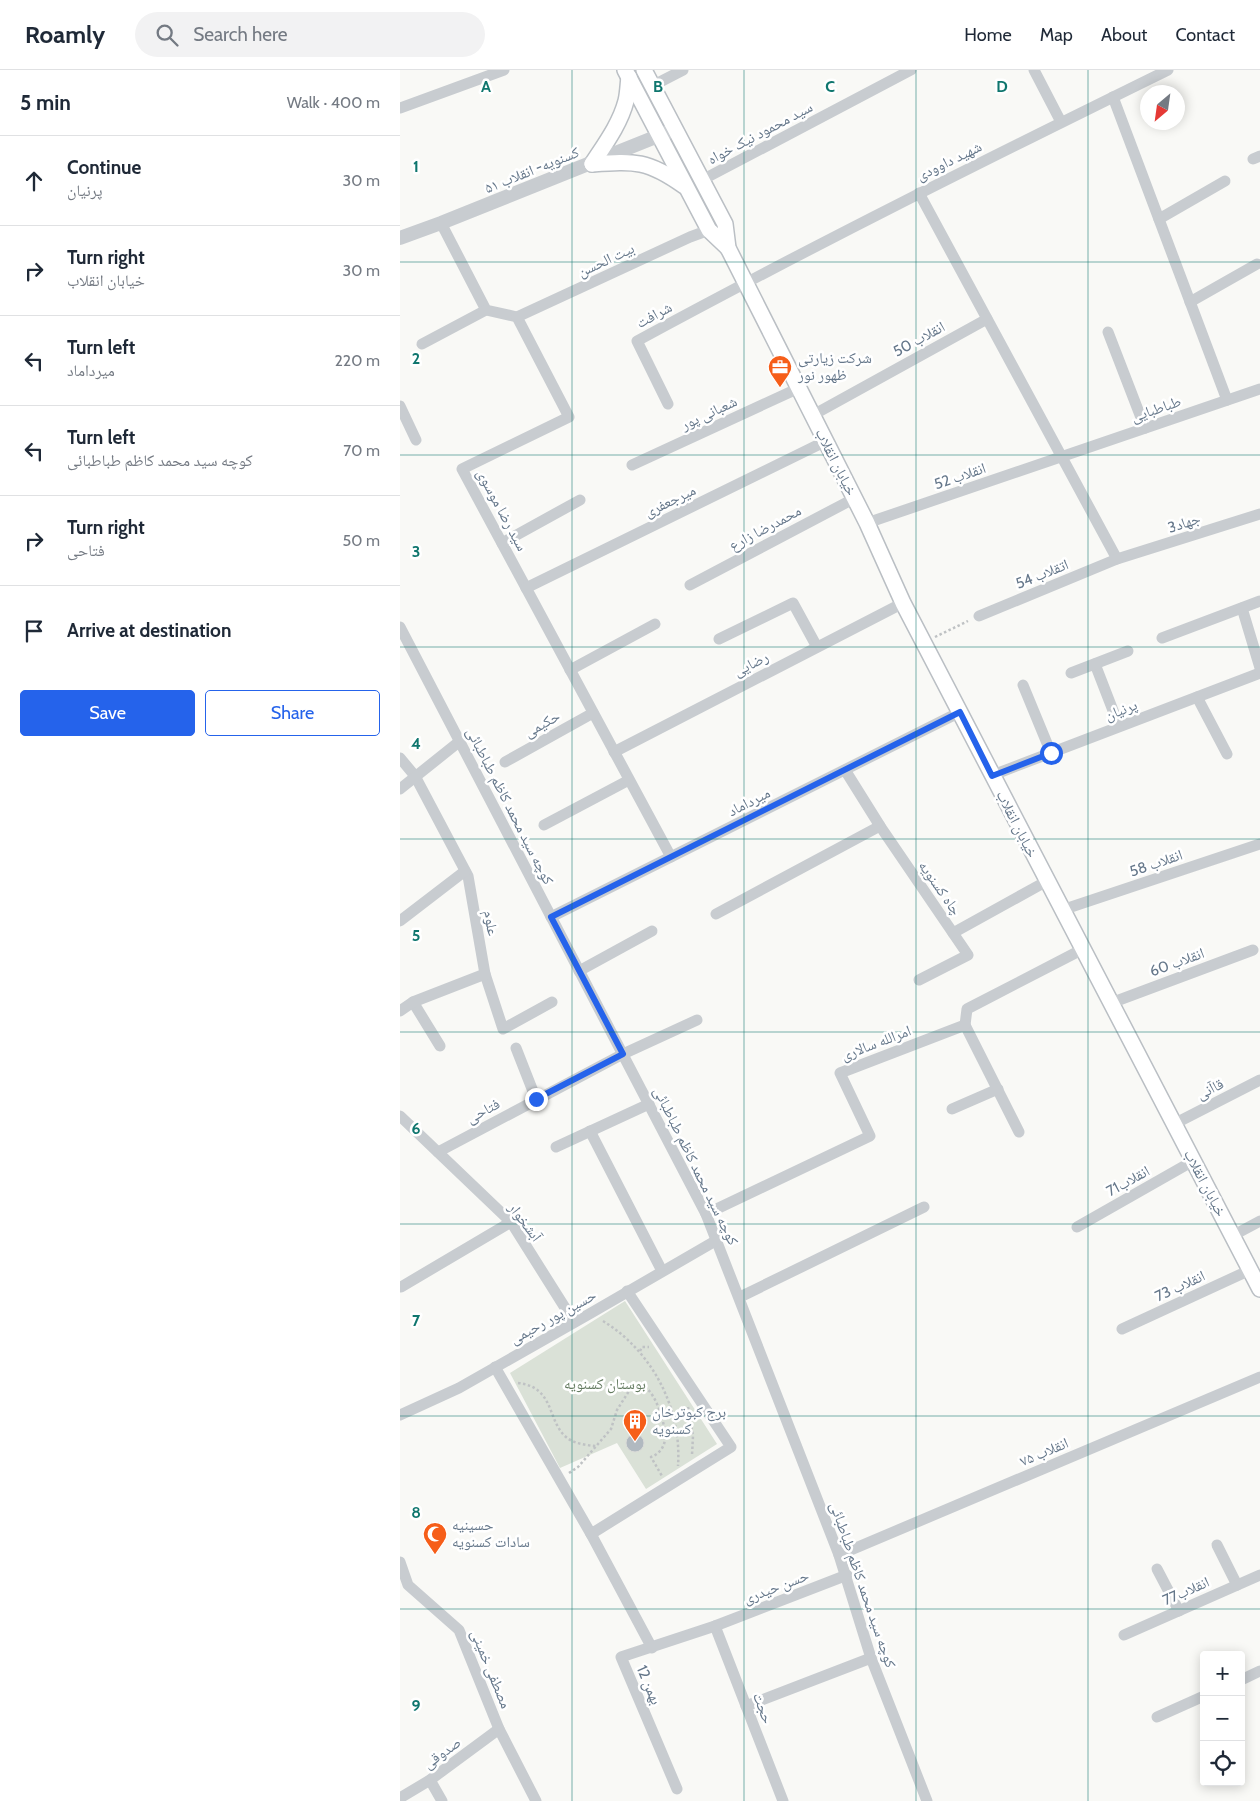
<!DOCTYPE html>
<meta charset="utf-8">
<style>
body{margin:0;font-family:Cabin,"Noto Naskh Arabic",sans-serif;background:#f2f2f3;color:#1f2937}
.controls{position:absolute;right:15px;bottom:15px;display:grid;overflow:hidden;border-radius:5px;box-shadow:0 2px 12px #0003}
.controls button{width:45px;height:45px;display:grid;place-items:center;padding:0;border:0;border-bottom:1px solid #e0e1e3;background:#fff;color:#1f2937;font:25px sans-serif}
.compass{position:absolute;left:740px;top:15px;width:45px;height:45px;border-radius:50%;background:#fff;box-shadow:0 2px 12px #0003;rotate:209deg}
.stop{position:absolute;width:15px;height:15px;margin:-11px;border:4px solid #2563eb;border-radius:50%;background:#fff}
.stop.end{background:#2563eb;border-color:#fff;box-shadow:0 1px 5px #0008}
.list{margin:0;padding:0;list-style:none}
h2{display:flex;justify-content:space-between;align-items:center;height:65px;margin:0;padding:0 20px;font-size:21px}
h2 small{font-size:16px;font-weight:400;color:#747a83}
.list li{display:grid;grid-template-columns:32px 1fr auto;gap:15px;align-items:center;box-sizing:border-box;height:90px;padding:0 20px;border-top:1px solid #e0e1e3}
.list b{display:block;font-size:19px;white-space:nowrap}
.list p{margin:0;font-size:16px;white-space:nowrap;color:#747a83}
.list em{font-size:16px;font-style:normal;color:#747a83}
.actions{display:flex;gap:10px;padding:15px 20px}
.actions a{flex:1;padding:11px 0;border:1px solid #2563eb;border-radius:5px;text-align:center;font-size:18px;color:#2563eb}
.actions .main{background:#2563eb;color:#fff}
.icon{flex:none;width:28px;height:28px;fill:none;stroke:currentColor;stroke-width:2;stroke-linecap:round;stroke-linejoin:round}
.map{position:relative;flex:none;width:860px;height:1731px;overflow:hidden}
header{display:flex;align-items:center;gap:30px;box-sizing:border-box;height:70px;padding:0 25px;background:#fff;border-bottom:1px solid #e0e1e3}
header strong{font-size:24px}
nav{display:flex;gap:28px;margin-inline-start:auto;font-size:18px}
.search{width:350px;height:45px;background:#f2f2f3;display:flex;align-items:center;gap:12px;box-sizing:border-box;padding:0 18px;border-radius:28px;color:#747a83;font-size:19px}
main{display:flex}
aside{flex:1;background:#fff}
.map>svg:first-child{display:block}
.green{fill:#dae1d7}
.building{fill:#b1b9c0;stroke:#dadbd8}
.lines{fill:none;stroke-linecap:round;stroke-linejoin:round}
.secondary-casing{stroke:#babfc4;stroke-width:18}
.path{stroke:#bfc2c4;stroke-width:2.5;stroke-dasharray:2.5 2.5;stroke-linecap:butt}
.minor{stroke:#c8ccd0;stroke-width:11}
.tertiary{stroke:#c8ccd0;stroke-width:14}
.secondary{stroke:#fff;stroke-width:15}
.route{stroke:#2563eb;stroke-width:6}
.grid{fill:none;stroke:#0f766e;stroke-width:1;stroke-opacity:0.55}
.labels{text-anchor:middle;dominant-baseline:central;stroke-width:5;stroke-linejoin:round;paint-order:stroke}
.street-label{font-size:15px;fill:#65778a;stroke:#fff}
.poi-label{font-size:15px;fill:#65778a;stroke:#fff;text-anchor:start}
.park-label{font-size:15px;fill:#647b60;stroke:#fff}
.grid-label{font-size:16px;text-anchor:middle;font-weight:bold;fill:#0f766e;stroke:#fff;stroke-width:5;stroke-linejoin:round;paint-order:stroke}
</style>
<header>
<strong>Roamly</strong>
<div class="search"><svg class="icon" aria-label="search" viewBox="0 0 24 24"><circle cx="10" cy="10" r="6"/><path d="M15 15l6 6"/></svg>Search here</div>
<nav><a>Home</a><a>Map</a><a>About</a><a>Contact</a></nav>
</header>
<main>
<aside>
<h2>5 min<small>Walk · 400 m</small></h2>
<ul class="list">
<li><svg class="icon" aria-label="ahead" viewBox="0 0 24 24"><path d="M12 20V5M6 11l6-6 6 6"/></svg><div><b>Continue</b><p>پرنیان</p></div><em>30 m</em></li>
<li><svg class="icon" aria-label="right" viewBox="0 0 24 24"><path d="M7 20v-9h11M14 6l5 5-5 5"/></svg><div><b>Turn right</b><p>خیابان انقلاب</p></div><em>30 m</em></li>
<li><svg class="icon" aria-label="left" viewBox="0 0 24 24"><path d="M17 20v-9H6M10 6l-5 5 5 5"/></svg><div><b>Turn left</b><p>میرداماد</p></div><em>220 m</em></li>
<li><svg class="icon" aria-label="left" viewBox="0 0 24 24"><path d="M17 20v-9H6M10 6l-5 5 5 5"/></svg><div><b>Turn left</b><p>کوچه سید محمد کاظم طباطبائی</p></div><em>70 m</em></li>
<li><svg class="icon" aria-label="right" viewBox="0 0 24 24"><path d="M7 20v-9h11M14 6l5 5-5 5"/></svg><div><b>Turn right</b><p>فتاحی</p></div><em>50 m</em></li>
<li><svg class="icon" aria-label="arrive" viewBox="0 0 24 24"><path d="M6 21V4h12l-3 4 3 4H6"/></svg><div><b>Arrive at destination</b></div></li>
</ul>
<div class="actions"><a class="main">Save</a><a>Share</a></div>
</aside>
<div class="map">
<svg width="860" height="1731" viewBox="0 0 860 1731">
<rect width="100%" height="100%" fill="#f9f9f6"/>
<!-- green -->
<path class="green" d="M225,1231L317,1374L246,1419L217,1373L160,1398L110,1303Z"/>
<!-- building -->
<circle class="building" cx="235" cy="1373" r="9"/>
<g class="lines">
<!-- secondary casing -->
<g class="secondary-casing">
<g id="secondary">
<path d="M225,0L309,160L328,178"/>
<path d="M244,0L325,154L328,178L467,453L503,533L860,1219"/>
<path d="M192,94C235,91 248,90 284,116"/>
<path d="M192,94C205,74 220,54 226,31C228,23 228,14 229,7"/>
</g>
</g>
<!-- path -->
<g class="path">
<path d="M535,567L568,551"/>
<path d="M203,1251C252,1281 282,1338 278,1396"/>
<path d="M240,1281L242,1277H249"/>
<path d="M118,1313C155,1317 147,1351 166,1367C174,1374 186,1375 196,1376"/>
<path d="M288,1337L293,1366L292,1385"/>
<path d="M169,1403L178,1397L211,1359L217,1340L234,1313C254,1310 269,1360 264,1374C262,1380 257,1385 251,1387L262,1406"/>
</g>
<!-- minor -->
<g class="minor">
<path d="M634,0L661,52"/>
<path d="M252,16L283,0"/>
<path d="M713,27L827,330"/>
<path d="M0,38L104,0"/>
<path d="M853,89L860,86"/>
<path d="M302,110L511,0"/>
<path d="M519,123L717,489"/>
<path d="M759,149L825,111"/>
<path d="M41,153L86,240L117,247L169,347L62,399L271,787"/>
<path d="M790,232L857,194"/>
<path d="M117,247L290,167L309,160"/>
<path d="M708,262L745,358"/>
<path d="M22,274L86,240"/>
<path d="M268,334L237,271C412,176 589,88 768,0"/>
<path d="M0,336L16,370"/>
<path d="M413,345L587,249"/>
<path d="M232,395L399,318"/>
<path d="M467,453L860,319"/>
<path d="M102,473L180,430"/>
<path d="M290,515L455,428"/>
<path d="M126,518L426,371"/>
<path d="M842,538L860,598"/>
<path d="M579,546L717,489L860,444"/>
<path d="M0,557L306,1144L439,1485L471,1588L527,1731"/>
<path d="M762,568L860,531"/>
<path d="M319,569L393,533L417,577"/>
<path d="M695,594L719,656"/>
<path d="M170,600L255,554"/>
<path d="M671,603L728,581"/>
<path d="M623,615L651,683"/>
<path d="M797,627L827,684"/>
<path d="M214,682L503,533"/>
<path d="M0,688L15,706L68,806L85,904L103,959L152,932"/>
<path d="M105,692L193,643"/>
<path d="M445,700L480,756L553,863L647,811"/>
<path d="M593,705L860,603"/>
<path d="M0,719L60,671"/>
<path d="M144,755L229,710"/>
<path d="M662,840L860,774"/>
<path d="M316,844L480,756"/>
<path d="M151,847L560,642"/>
<path d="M0,851L65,801"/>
<path d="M179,901L252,861"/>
<path d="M519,910L568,885L553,863"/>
<path d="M13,932L40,976"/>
<path d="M711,933L853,880"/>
<path d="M0,941L13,932L85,904"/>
<path d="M565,955L619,1062"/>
<path d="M116,978L136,1029"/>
<path d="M552,1039L598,1019"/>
<path d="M0,1046L111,1152L174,1252"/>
<path d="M774,1054L860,1010"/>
<path d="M190,1061L262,1201"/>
<path d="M156,1077L249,1034"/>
<path d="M38,1082L223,984L297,950"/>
<path d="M306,1144L470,1066L440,1003L565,955L567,939L683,879"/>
<path d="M677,1157L793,1091"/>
<path d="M832,1166L860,1151"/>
<path d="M1,1217L111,1152"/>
<path d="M340,1227L524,1137"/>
<path d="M722,1259L850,1200"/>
<path d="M95,1297L191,1464L331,1377L227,1221"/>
<path d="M0,1345L59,1318L191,1243L317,1170"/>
<path d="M191,1464L252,1578"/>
<path d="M817,1475L837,1515"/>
<path d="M439,1485L860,1307"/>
<path d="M0,1492L8,1515L59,1560L99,1659L136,1731"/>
<path d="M757,1499L779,1541"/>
<path d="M315,1556L383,1731"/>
<path d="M724,1565L860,1505"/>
<path d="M841,1610L860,1601"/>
<path d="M346,1636L471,1588"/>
<path d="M757,1647L804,1626"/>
<path d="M30,1710L42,1731"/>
<path d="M277,1719L221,1587L315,1556L447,1505"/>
<path d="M0,1728L30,1710L99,1659"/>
</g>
<!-- tertiary -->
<path class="tertiary" d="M0,168L41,153L268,62"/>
<!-- secondary -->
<use href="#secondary" class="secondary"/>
</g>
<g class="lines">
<!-- route -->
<path class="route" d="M136,1029L223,984L151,847L560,642L592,706L651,683"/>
</g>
<!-- grid -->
<path class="grid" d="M172,0V1731M344,0V1731M516,0V1731M688,0V1731M0,192H860M0,385H860M0,577H860M0,769H860M0,962H860M0,1154H860M0,1346H860M0,1539H860"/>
<!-- icons -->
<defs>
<g id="office-pin" transform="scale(1.25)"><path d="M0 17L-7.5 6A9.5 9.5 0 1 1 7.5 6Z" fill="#f65e19" stroke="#fff"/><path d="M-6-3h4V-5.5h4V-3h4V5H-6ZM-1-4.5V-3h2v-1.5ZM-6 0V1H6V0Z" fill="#fff"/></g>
<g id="building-pin" transform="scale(1.25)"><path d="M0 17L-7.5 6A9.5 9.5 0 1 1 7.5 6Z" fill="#f65e19" stroke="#fff"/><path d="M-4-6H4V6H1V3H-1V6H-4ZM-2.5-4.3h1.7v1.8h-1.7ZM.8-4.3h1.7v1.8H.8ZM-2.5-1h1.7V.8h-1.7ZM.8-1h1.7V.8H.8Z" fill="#fff"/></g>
<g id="mosque-pin" transform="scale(1.25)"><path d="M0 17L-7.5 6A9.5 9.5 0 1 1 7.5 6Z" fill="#f65e19" stroke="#fff"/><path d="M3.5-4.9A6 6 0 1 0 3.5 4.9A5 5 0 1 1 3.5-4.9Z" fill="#fff"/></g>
</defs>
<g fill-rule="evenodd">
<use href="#office-pin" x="380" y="297"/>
<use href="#building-pin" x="235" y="1351"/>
<use href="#mosque-pin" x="35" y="1464"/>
</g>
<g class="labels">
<!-- street labels -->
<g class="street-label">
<text transform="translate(360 63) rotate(-28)">سید محمود نیک خواه</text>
<text transform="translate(549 91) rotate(-26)">شهید داوودی</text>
<text transform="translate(132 100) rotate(-22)">کسنویه- انقلاب ۵۱</text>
<text transform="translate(206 190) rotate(-25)">بیت الحسن</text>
<text transform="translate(254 245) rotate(-29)">شرافت</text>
<text transform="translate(519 269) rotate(-29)">انقلاب 50</text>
<text transform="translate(756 339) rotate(-19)">طباطبایی</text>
<text transform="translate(309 343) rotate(-25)">شعبانی پور</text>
<text transform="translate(436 392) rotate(63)">خیابان انقلاب</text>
<text transform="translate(560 406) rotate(-19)">انقلاب 52</text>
<text transform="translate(270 431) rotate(-26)">میرجعفری</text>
<text transform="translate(102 440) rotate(62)">سید رضا موسوی</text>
<text transform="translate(784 453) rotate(-18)">جهاد3</text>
<text transform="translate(365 458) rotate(-28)">محمدرضا زارع</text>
<text transform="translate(642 504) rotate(-22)">اتقلاب 54</text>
<text transform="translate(351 594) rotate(-27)">رضایی</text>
<text transform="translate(721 640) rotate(-21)">پرنیان</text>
<text transform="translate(142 654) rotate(-29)">حکیمی</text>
<text transform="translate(349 732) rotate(-27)">میرداماد</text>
<text transform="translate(110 736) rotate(63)">کوچه سید محمد کاظم طباطبائی</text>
<text transform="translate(617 754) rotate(63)">خیابان انقلاب</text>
<text transform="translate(756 793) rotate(-19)">انقلاب 58</text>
<text transform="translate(540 818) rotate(55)">چاه کسنویه</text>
<text transform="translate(91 853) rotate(80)">علوم</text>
<text transform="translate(777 892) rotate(-20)">انقلاب 60</text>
<text transform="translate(476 973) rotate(-21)">امرالله سالاری</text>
<text transform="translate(810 1019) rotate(-27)">قاآنی</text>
<text transform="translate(83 1041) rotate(-28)">فتاحی</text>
<text transform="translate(296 1096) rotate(64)">کوچه سید محمد کاظم طباطبائی</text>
<text transform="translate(728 1111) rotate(-29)">انقلاب71</text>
<text transform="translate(805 1113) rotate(62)">خیابان انقلاب</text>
<text transform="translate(125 1152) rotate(53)">آبشخوار</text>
<text transform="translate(780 1216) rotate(-25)">انقلاب 73</text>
<text transform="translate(153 1247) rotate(-29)">حسین پور رحیمی</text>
<text transform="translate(644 1382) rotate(-23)">انقلاب ۷۵</text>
<text transform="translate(463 1515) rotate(71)">کوچه سید محمد کاظم طباطبائی</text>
<text transform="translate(376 1517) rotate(-21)">حسن حیدری</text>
<text transform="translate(786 1521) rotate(-24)">انقلاب77</text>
<text transform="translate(91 1599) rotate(68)">مصطفی خمینی</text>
<text transform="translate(249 1615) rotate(67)">12 بهمن</text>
<text transform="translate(363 1638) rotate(69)">حجت</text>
<text transform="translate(42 1683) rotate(-36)">صدوقی</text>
</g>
<!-- poi labels -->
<g class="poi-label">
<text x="398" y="288">شرکت زیارتی<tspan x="398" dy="17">ظهور نور</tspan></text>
<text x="252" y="1342">برج کبوترخان<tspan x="252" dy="17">کسنویه</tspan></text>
<text x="52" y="1455">حسینیه<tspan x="52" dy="17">سادات کسنویه</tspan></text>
</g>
<!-- park labels -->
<g class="park-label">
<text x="205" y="1314">بوستان کسنویه</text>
</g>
</g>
<g class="grid-label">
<text x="86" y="22">A</text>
<text x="258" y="22">B</text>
<text x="430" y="22">C</text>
<text x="602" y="22">D</text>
<text x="16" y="102">1</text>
<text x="16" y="294">2</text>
<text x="16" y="487">3</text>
<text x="16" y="679">4</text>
<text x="16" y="871">5</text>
<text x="16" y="1064">6</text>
<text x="16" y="1256">7</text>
<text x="16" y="1448">8</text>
<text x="16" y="1641">9</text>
</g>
</svg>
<div class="controls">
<button>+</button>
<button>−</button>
<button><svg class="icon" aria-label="locate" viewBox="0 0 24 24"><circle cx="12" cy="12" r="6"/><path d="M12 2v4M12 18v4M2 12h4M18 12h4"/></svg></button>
</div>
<svg class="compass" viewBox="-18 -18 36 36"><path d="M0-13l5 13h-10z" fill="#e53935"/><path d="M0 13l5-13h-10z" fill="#747a83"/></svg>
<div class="stop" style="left:651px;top:683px"></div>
<div class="stop end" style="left:136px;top:1029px"></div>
</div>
</main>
